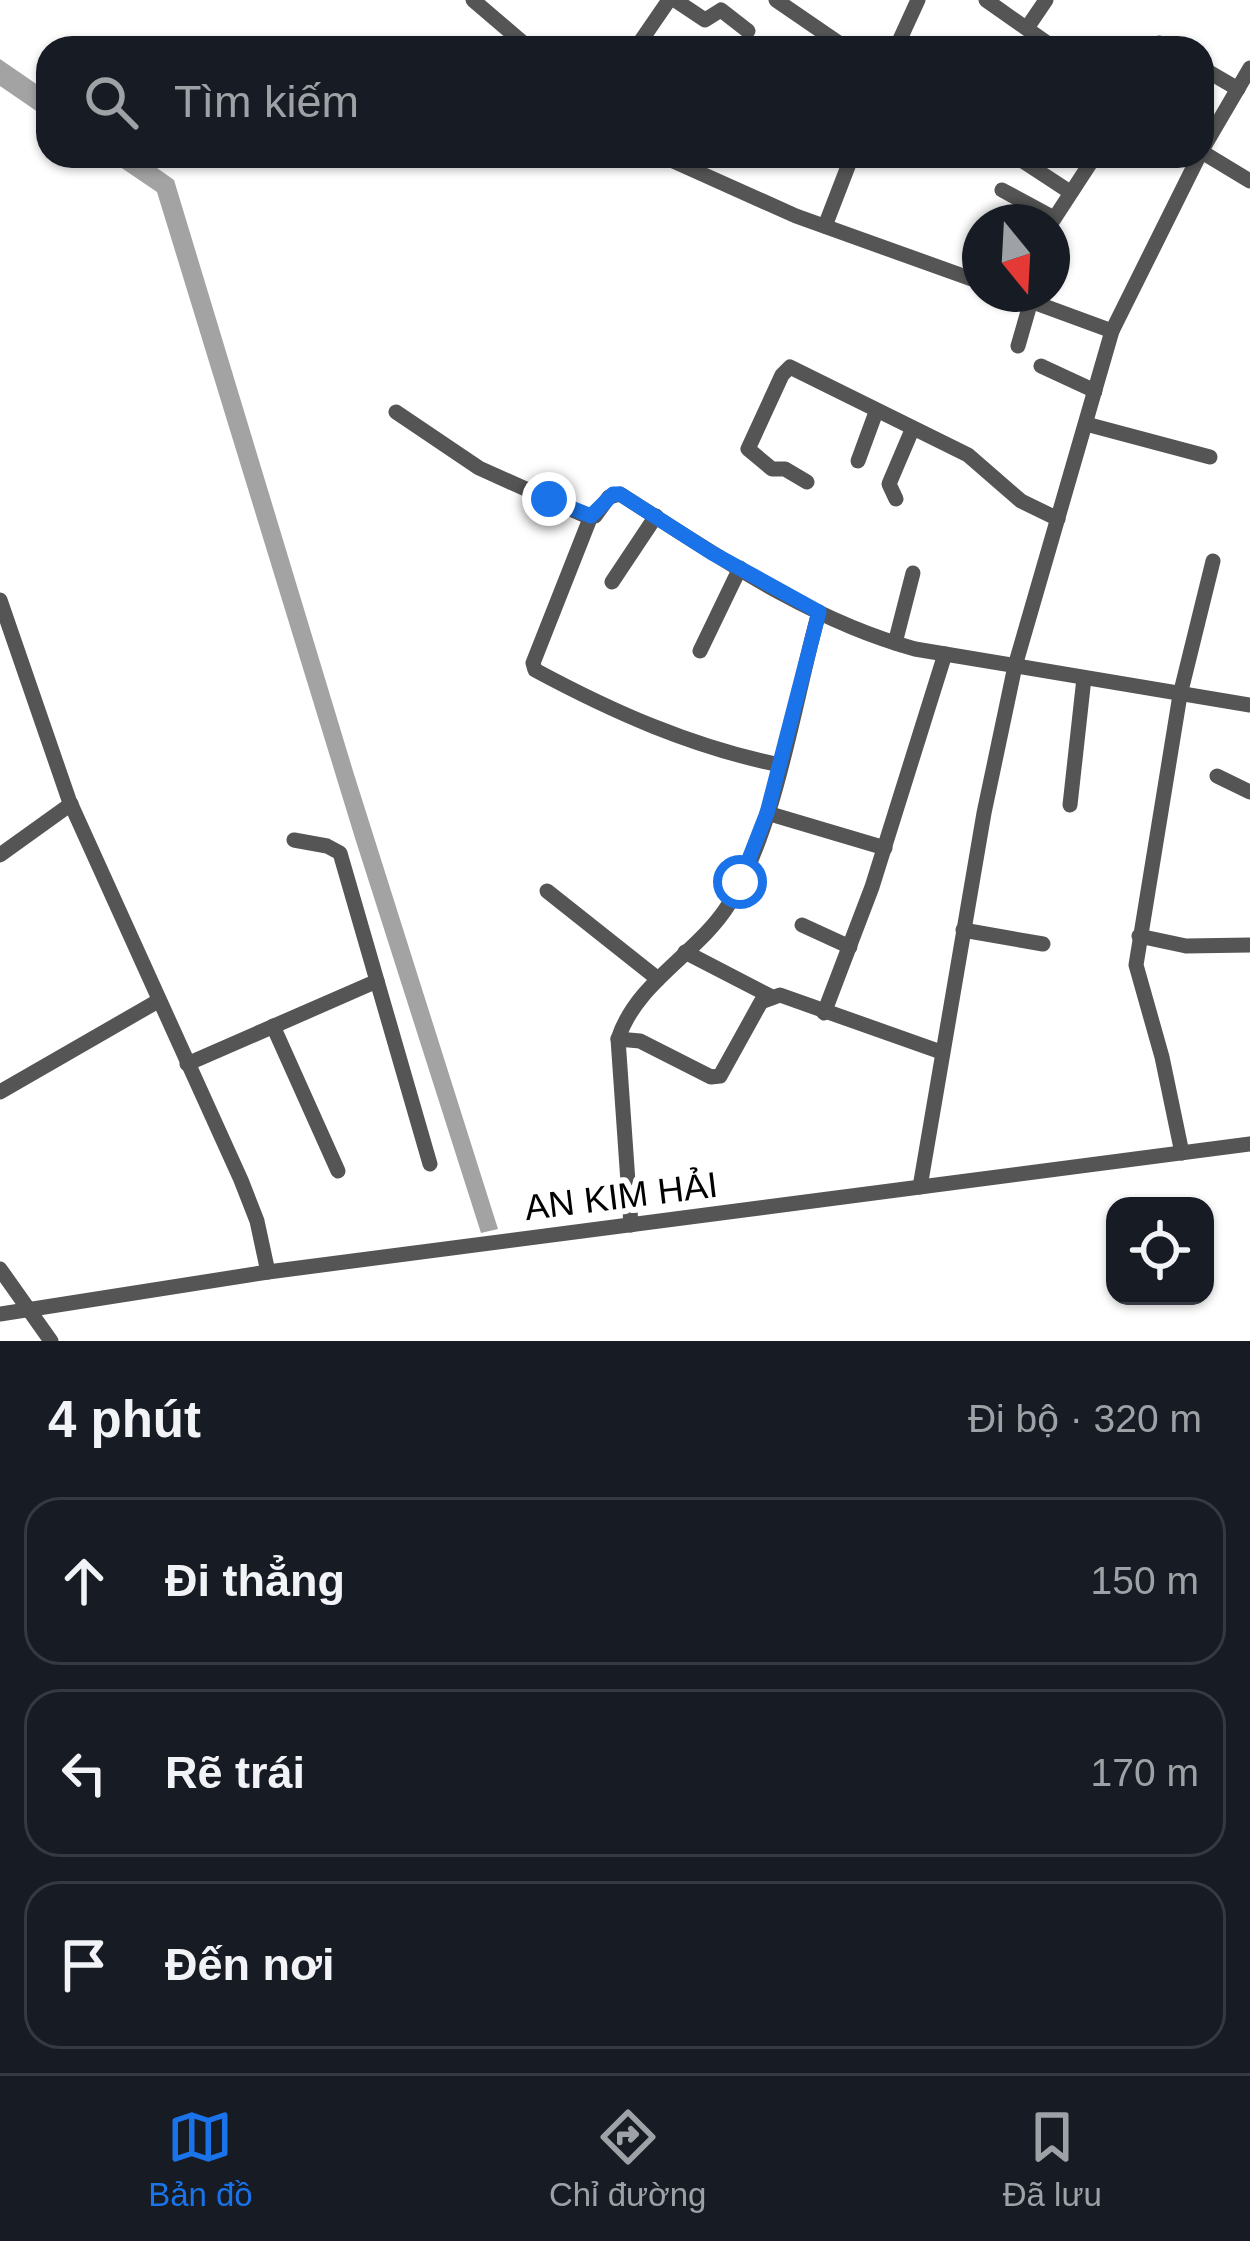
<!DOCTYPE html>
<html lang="vi">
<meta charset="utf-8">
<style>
body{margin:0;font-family:Arial,sans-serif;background:#20242c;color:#f1f3f6}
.controls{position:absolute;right:36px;bottom:36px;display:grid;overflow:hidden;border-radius:24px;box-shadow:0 3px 9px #0004}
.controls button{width:108px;height:108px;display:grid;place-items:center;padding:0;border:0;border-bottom:3px solid #363941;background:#171b24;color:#f1f3f6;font:60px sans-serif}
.compass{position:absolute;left:962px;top:204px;width:108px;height:108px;border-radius:50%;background:#171b24;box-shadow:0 3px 9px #0004;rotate:162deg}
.stop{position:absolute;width:36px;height:36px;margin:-27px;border:9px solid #1a73e8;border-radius:50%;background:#fff}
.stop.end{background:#1a73e8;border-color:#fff;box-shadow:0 3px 12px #0008}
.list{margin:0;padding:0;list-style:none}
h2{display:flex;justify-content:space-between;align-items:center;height:156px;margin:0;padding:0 48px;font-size:51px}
h2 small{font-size:39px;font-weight:400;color:#9ea1a6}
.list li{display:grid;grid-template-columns:78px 1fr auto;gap:36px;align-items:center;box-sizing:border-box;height:168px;margin:0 24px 24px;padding:0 24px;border:3px solid #363941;border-radius:36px}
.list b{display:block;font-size:45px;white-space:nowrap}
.list em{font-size:39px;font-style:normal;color:#9ea1a6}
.icon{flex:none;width:66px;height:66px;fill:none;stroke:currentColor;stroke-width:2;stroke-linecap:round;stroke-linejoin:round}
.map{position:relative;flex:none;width:1250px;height:1341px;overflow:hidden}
.search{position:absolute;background:#171b24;box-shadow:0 3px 9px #0004;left:36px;right:36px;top:36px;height:132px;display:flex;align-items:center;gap:30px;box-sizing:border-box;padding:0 42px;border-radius:36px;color:#9ea1a6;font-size:45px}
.sheet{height:732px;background:#171b24}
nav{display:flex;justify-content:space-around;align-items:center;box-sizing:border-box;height:168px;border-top:3px solid #363941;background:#171b24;font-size:33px;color:#9ea1a6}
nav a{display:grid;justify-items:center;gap:6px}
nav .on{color:#1a73e8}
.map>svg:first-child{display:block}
.water{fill:#a3a3a3}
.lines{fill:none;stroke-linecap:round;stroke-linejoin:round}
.minor{stroke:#555;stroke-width:15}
.route{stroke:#1a73e8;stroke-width:15}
.labels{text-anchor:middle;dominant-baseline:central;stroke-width:12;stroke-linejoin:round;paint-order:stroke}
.street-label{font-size:36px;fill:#000;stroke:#fff}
</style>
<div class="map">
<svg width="1250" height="1341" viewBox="0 0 1250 1341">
<rect width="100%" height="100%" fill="#fff"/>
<!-- water -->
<g class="water">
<path d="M0,59L48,92V119L0,86Z"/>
<path d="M104,156H140L174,180L353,771L498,1229L481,1233L355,838L157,192Z"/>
</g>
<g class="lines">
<!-- minor -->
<g class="minor">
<path d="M473,0L529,48"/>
<path d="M675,0L705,20L721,10L748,31"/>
<path d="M776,0L846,48"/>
<path d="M986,0L1054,48"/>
<path d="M1027,28L1046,0"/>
<path d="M1159,43L1167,48"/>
<path d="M636,48L669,0"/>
<path d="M896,48L918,0"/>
<path d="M1202,68L1238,89"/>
<path d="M1202,150L1250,68"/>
<path d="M1202,152L1250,181"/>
<path d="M662,156L796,216L980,282"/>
<path d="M1015,156L1070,192"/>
<path d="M1002,190L1054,218"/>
<path d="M1052,222L1095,156"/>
<path d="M825,226L852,156"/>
<path d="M1011,294L1112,331"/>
<path d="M1018,346L1033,294"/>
<path d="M1041,366L1095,391"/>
<path d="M396,412L479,468L586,516H595L609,497L620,494C713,553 808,620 915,649L1250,705"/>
<path d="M1086,424L1210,457"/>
<path d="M858,461L876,412"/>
<path d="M807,482L785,469H772L748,449L782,375L790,367L968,455L1021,501L1058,519"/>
<path d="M896,499L889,484L912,430"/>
<path d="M591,516L533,663L535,670C613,712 692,747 780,765"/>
<path d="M612,582L656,516"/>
<path d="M0,600L69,800L241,1180L257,1221L268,1272"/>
<path d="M895,643L913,573"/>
<path d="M700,651L740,568"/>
<path d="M1217,776L1250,792"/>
<path d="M1070,805L1084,678"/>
<path d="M767,813L885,848"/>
<path d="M294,840L327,846L340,853L430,1164"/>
<path d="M0,855L71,804"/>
<path d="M547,891L658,979"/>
<path d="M802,925L850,947"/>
<path d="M963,930L1043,944"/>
<path d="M1139,936L1186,946L1250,945"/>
<path d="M685,952L770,996"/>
<path d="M824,1013L872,887L945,654"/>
<path d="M273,1026L338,1171"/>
<path d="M618,1039L640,1041L711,1077L720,1076L761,1002L780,995L941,1052"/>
<path d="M187,1064L377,981"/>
<path d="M0,1092L158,1001"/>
<path d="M1182,1153L1162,1057L1136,965L1180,695L1213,561"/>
<path d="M920,1187L984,813L1015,666L1112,331L1199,156"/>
<path d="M631,1225L618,1039C637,981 698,954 729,904C777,825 794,702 819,612"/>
<path d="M0,1269L51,1341"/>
<path d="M0,1314L268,1272L1250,1144"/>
</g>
</g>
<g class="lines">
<!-- route -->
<path class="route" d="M549,499L591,516L613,494H620L712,553L819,612L767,813L740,882"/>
</g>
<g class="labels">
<!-- street labels -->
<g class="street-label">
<text transform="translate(621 1196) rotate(-7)">AN KIM HẢI</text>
</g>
</g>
</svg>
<div class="controls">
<button><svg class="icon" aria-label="locate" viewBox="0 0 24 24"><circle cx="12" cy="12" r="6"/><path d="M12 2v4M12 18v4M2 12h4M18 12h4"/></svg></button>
</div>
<svg class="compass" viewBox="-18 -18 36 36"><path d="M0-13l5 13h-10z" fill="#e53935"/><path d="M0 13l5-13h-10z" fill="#9ea1a6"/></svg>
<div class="stop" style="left:740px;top:882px"></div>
<div class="stop end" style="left:549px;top:499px"></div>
<div class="search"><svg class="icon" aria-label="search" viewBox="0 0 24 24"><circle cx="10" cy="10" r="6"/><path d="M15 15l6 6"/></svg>Tìm kiếm</div>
</div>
<section class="sheet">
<h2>4 phút<small>Đi bộ · 320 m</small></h2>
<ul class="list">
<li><svg class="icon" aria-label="ahead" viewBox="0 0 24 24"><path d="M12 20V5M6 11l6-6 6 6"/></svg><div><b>Đi thẳng</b></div><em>150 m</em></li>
<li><svg class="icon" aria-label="left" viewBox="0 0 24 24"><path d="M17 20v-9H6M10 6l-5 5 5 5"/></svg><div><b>Rẽ trái</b></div><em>170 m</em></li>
<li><svg class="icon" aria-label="arrive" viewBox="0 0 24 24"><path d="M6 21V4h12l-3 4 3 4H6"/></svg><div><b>Đến nơi</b></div></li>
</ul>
</section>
<nav>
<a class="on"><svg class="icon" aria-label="map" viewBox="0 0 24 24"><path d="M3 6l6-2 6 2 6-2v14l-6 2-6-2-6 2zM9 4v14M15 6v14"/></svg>Bản đồ</a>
<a><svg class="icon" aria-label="directions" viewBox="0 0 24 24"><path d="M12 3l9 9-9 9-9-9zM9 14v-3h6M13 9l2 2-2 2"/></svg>Chỉ đường</a>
<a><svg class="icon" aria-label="saved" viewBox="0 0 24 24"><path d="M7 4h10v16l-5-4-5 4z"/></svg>Đã lưu</a>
</nav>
